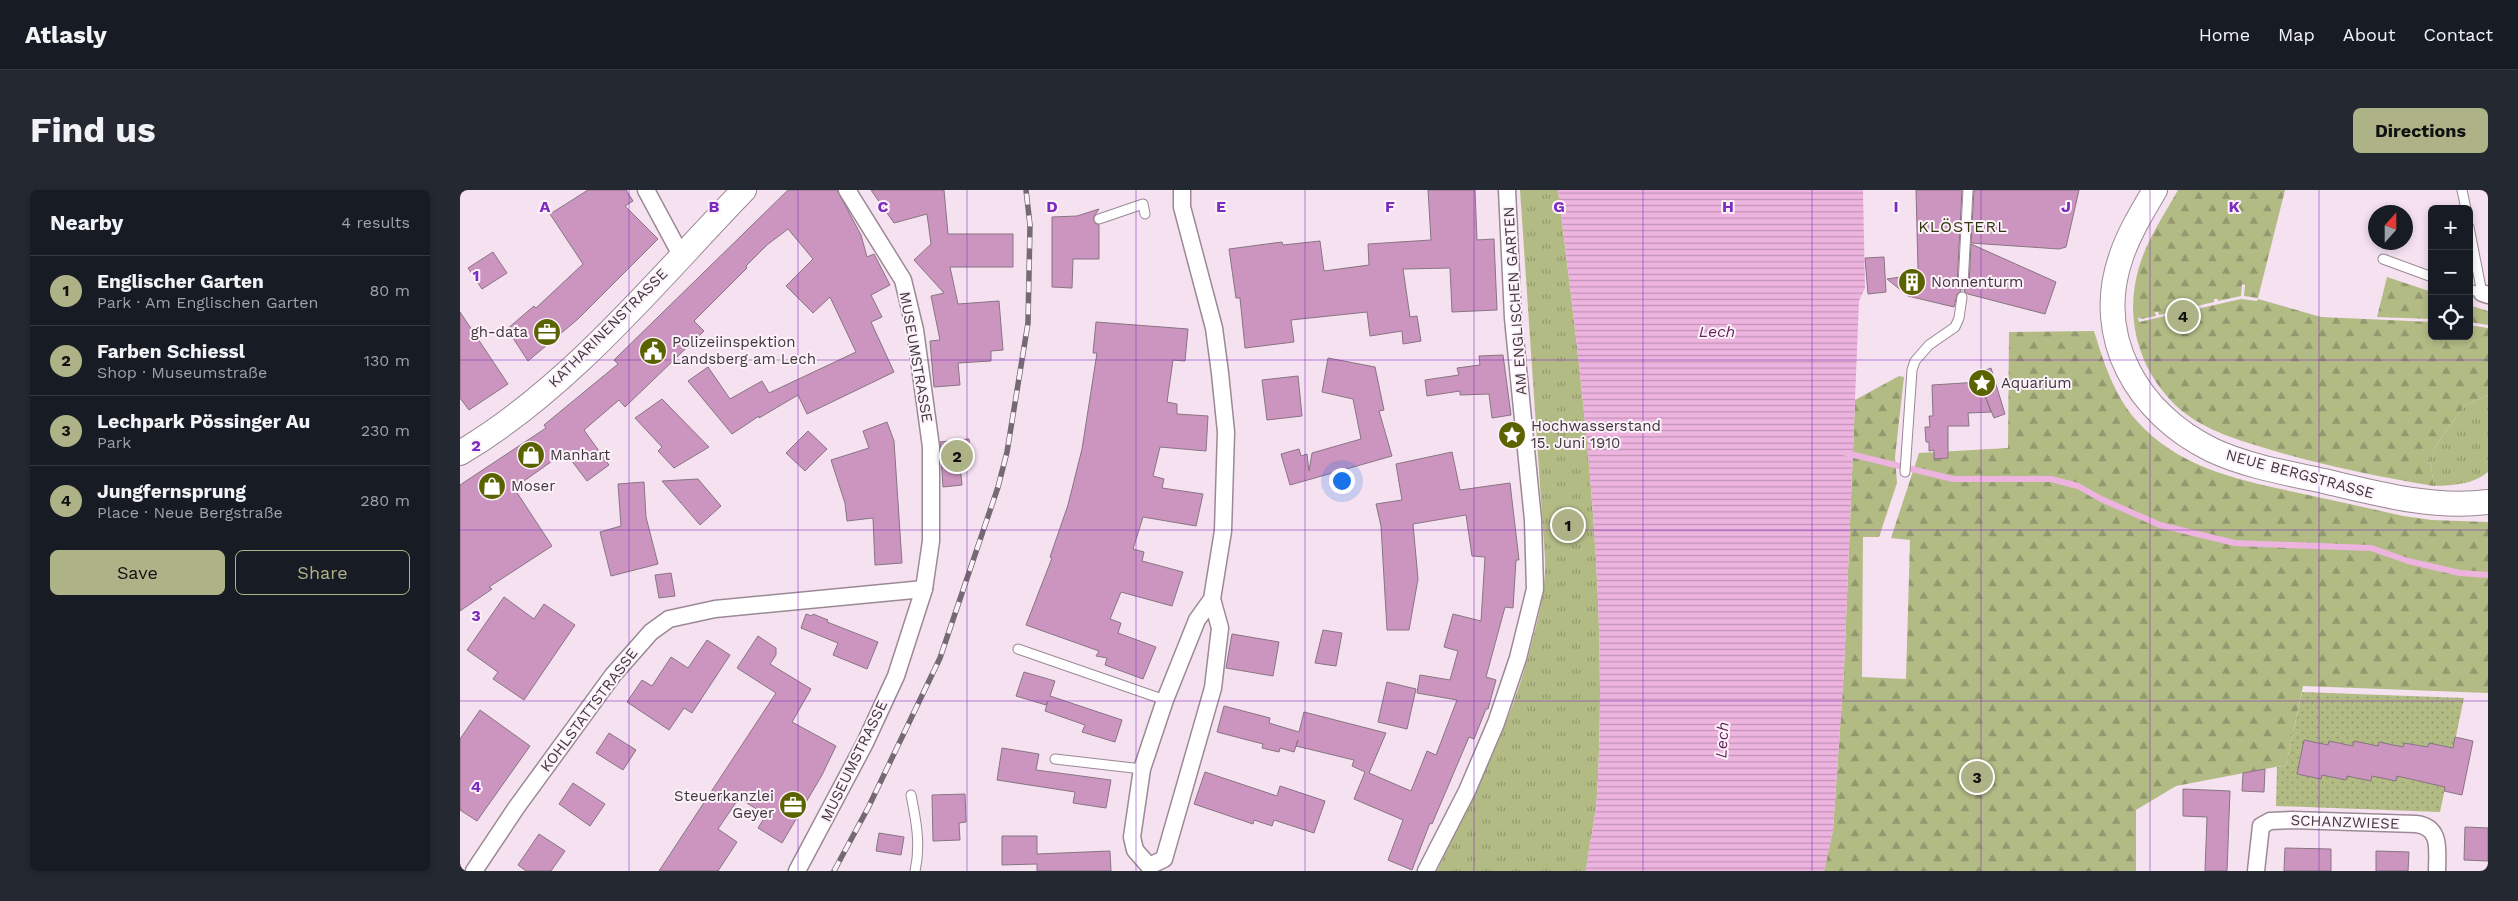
<!DOCTYPE html>
<meta charset="utf-8">
<style>
body{margin:0;font-family:"Work Sans",sans-serif;background:#242831;color:#f1f3f6}
.controls{position:absolute;right:15px;top:15px;display:grid;overflow:hidden;border-radius:8px;box-shadow:0 2px 8px #0003}
.controls button{width:45px;height:45px;display:grid;place-items:center;padding:0;border:0;border-bottom:1px solid #363941;background:#171b24;color:#f1f3f6;font:25px sans-serif}
.compass{position:absolute;left:1908px;top:15px;width:45px;height:45px;border-radius:50%;background:#171b24;box-shadow:0 2px 8px #0003;rotate:21deg}
.you{position:absolute;left:881px;top:290px;width:18px;height:18px;margin:-12px;border:4px solid #fff;border-radius:50%;background:#1a73e8;box-shadow:0 0 0 8px #1a73e833}
.badge{display:grid;place-items:center;width:32px;height:32px;border-radius:50%;background:#aeb287;color:#111;font-size:16px;font-weight:700}
.pin{position:absolute;translate:-50% -50%;border:2px solid #fff;box-shadow:0 1px 5px #0006}
.list{margin:0;padding:0;list-style:none}
h2{display:flex;justify-content:space-between;align-items:center;height:65px;margin:0;padding:0 20px;font-size:21px}
h2 small{font-size:16px;font-weight:400;color:#9ea1a6}
.list li{display:grid;grid-template-columns:32px 1fr auto;gap:15px;align-items:center;box-sizing:border-box;height:70px;padding:0 20px;border-top:1px solid #363941}
.list b{display:block;font-size:19px;white-space:nowrap}
.list p{margin:0;font-size:16px;white-space:nowrap;color:#9ea1a6}
.list em{font-size:16px;font-style:normal;color:#9ea1a6}
.actions{display:flex;gap:10px;padding:15px 20px}
.actions a{flex:1;padding:11px 0;border:1px solid #aeb287;border-radius:8px;text-align:center;font-size:18px;color:#aeb287}
.actions .main{background:#aeb287;color:#111}
.icon{flex:none;width:28px;height:28px;fill:none;stroke:currentColor;stroke-width:2;stroke-linecap:round;stroke-linejoin:round}
.map{position:relative;flex:none;width:2028px;height:681px;overflow:hidden;border-radius:8px}
header{display:flex;align-items:center;gap:30px;box-sizing:border-box;height:70px;padding:0 25px;background:#171b24;border-bottom:1px solid #363941}
header strong{font-size:24px}
nav{display:flex;gap:28px;margin-inline-start:auto;font-size:18px}
.intro{display:flex;align-items:center;justify-content:space-between;box-sizing:border-box;height:120px;padding:0 30px}
h1{margin:0;font-size:35px}
.button{padding:12px 22px;border-radius:8px;background:#aeb287;color:#111;font-size:18px;font-weight:700}
main{display:flex;gap:30px;padding:0 30px}
aside{flex:1;background:#171b24;border-radius:8px;box-shadow:0 2px 8px #0003}
.map>svg:first-child{display:block}
.grass{fill:url(#grass-tufts)}
.forest{fill:url(#forest-firs)}
.garden{fill:url(#garden-dots)}
.water{fill:url(#water-rules)}
.lines{fill:none;stroke-linecap:round;stroke-linejoin:round}
.stream{stroke:#edb4df;stroke-width:6}
.building{fill:#cc95bf;stroke:#877582}
.lane-casing{stroke:#9b8996;stroke-width:11}
.street-casing{stroke:#9b8996;stroke-width:19}
.secondary-casing{stroke:#9b8996;stroke-width:26}
.lane{stroke:#fff;stroke-width:9}
.street{stroke:#fff;stroke-width:16}
.secondary{stroke:#fff;stroke-width:24}
.rail-casing{stroke:#756a72;stroke-width:5.5}
.rail{stroke:#fdf1fa;stroke-width:4;stroke-dasharray:11;stroke-linecap:butt}
.grid{fill:none;stroke:#7b2cbf;stroke-width:1;stroke-opacity:0.55}
.labels{text-anchor:middle;dominant-baseline:central;stroke-width:4;stroke-linejoin:round;paint-order:stroke}
.poi-label{font-size:15px;fill:#3f383d;stroke:#fdf1fa;text-anchor:start}
.street-label{font-size:15px;fill:#3f383d;stroke:#fdf1fa}
.neighbourhood-label{font-size:16px;letter-spacing:1px;fill:#31360d;stroke:#fdf1fa}
.water-label{font-size:16px;font-style:italic;fill:#652559;stroke:#fdf1fa}
.grid-label{font-size:16px;text-anchor:middle;font-weight:bold;fill:#7b2cbf;stroke:#fdf1fa;stroke-width:4;stroke-linejoin:round;paint-order:stroke}
</style>
<header>
<strong>Atlasly</strong>
<nav><a>Home</a><a>Map</a><a>About</a><a>Contact</a></nav>
</header>
<div class="intro"><h1>Find us</h1><a class="button">Directions</a></div>
<main>
<aside>
<h2>Nearby<small>4 results</small></h2>
<ul class="list">
<li><span class="badge">1</span><div><b>Englischer Garten</b><p>Park · Am Englischen Garten</p></div><em>80 m</em></li>
<li><span class="badge">2</span><div><b>Farben Schiessl</b><p>Shop · Museumstraße</p></div><em>130 m</em></li>
<li><span class="badge">3</span><div><b>Lechpark Pössinger Au</b><p>Park</p></div><em>230 m</em></li>
<li><span class="badge">4</span><div><b>Jungfernsprung</b><p>Place · Neue Bergstraße</p></div><em>280 m</em></li>
</ul>
<div class="actions"><a class="main">Save</a><a>Share</a></div>
</aside>
<div class="map">
<svg width="2028" height="681" viewBox="0 0 2028 681">
<defs>
<pattern id="grass-tufts" width="24" height="20" patternUnits="userSpaceOnUse" patternTransform="scale(1.25)"><rect width="24" height="20" fill="#b3bb85"/><path d="M3 7l-1-3M5 7V3M7 7l1-3M15 17l-1-3M17 17v-4M19 17l1-3" fill="none" stroke="#93996e"/></pattern>
<pattern id="forest-firs" width="22" height="20" patternUnits="userSpaceOnUse" patternTransform="scale(1.25)"><rect width="22" height="20" fill="#b3bb85"/><path d="M5 1l3.5 6h-7zM16 11l3.5 6h-7z" fill="#93996e"/></pattern>
<pattern id="garden-dots" width="8" height="8" patternUnits="userSpaceOnUse" patternTransform="scale(1.25)"><rect width="8" height="8" fill="#b3bb85"/><path d="M2 2h.1M6 6h.1" fill="none" stroke="#93996e" stroke-width="1.8" stroke-linecap="round"/></pattern>
<pattern id="water-rules" width="6" height="5" patternUnits="userSpaceOnUse" patternTransform="scale(1.25)"><rect width="6" height="5" fill="#edb4df"/><path d="M0 2.5h6" fill="none" stroke="#c193b6"/></pattern>
</defs>
<rect width="100%" height="100%" fill="#f5e1f0"/>
<!-- grass -->
<g class="grass">
<path d="M1060,0H1098C1123,200 1149,404 1137,606C1135,631 1129,656 1126,681H977C1014,605 1053,531 1073,448C1080,422 1086,396 1085,369Z"/>
<path d="M2028,205V282C2012,295 1994,295 1974,296L1970,270L1977,254L2004,216Z"/>
</g>
<!-- forest -->
<g class="forest">
<path d="M1718,0H1825L1798,108L1784,106L1785,95L1782,94L1781,106L1758,111V109H1754V112L1699,125L1698,122H1695L1696,126L1681,129L1678,127L1679,132L1714,124L1723,132L1730,128L1732,120L1781,109L1797,111L1798,109L1861,127L1972,132V146H2009V135L2028,138V205L2004,216L1977,254L1970,270L1974,296C1916,286 1864,276 1808,259C1778,250 1747,241 1722,221C1703,205 1687,182 1680,159C1671,133 1671,104 1679,77C1687,50 1704,25 1718,0Z"/>
<path d="M1927,87L1972,102V129L1917,127Z"/>
<path d="M2009,115L2028,121V135L2009,132Z"/>
<path d="M1634,141C1644,173 1654,205 1676,230C1718,278 1779,290 1839,303C1874,311 1909,318 1943,326L1972,330L2028,332V503L1843,496L1826,575L1716,596L1676,620V681H1364L1373,640L1384,480L1395,210L1439,186L1444,187L1435,267L1437,293L1419,347H1403L1402,487L1446,489L1450,350L1431,348L1459,263L1548,258L1549,142Z"/>
</g>
<!-- garden -->
<path class="garden" d="M1842,502L2004,508L1980,622L1816,616L1817,577L1826,575Z"/>
<!-- water -->
<path class="water" d="M1098,0H1403L1405,98L1399,111L1384,480L1373,640L1364,681H1126C1129,656 1135,631 1137,606C1149,404 1123,200 1098,0Z"/>
<g class="lines">
<!-- stream -->
<path class="stream" d="M1386,263L1493,289H1591L1618,296L1641,309L1700,335L1775,353L1911,358L1948,371L2000,383L2028,385"/>
</g>
<!-- building -->
<g class="building">
<path d="M128,0H166L173,11L165,16L198,49L118,129L68,171L47,139L74,116L76,118L123,74L90,24Z"/>
<path d="M328,0H377L401,45L407,67L414,64L430,95L411,105L422,127L411,132L434,182L347,224L338,205L299,228V226L272,244L228,191L248,177L270,209L302,191L309,203L396,162L370,107L353,123L326,96L353,69L328,39L307,55L286,76L287,78L234,131L244,141L165,217L159,210L124,240L149,275L127,291L105,262L54,298L92,356L29,397L32,399L0,421V295L86,238L84,235L158,174L154,170Z"/>
<path d="M411,0H484L488,44H553V77H490L498,114L539,111L543,160L531,161V171L498,173L500,195L474,197L470,151L480,150L471,106L484,103L454,70L471,54L467,24L434,33Z"/>
<path d="M968,0H1015L1017,50L1034,49L1037,120L992,122L990,78L943,79L950,127L957,126L961,151L943,154L942,141L910,146L907,122L831,130L834,152L785,158L780,108H776L769,59L822,52L823,55L860,51L864,81L909,75L908,54L971,50Z"/>
<path d="M1456,0H1502L1497,95L1501,101L1497,104L1494,117L1448,106L1427,89L1447,86L1458,79Z"/>
<path d="M1514,0H1619L1606,57L1599,59L1511,53Z"/>
<path d="M639,19L633,28L635,33L639,35V69H613L612,98L592,97V27L617,26Z"/>
<path d="M1511,54L1596,92L1585,124L1508,104L1504,101L1509,95Z"/>
<path d="M33,62L47,83L22,99L8,78Z"/>
<path d="M1424,67L1426,102L1408,104L1405,68Z"/>
<path d="M0,122L48,194L9,220L0,208Z"/>
<path d="M636,132L728,139L725,171L713,170L707,212L717,214V224L748,226L746,261L700,257L693,286L704,289L702,298L743,304L736,336L683,327L673,359L684,362L682,371L723,382L712,416L661,402L650,429L661,433L658,443L696,457L683,489L645,475L647,468L636,466L639,461L566,435L592,368L590,367L608,315L622,259L637,163H633Z"/>
<path d="M1043,165L1051,225L1032,228L1029,204L1000,205V201L967,206L965,190L999,185L997,178L1020,175L1019,166Z"/>
<path d="M868,168L915,177L924,220L919,221L932,266L830,295L821,264L839,259L841,266L847,264L849,281L852,263L901,249L893,209L862,202Z"/>
<path d="M1531,178L1545,224L1534,228L1525,206L1531,222L1508,223L1509,236H1488V268L1474,269V260L1469,261V252H1466L1465,237H1470L1469,226H1473L1472,195L1520,192L1516,184Z"/>
<path d="M838,186L842,226L807,230L802,190Z"/>
<path d="M202,209L249,257L214,278L198,261L202,257L175,228Z"/>
<path d="M427,232L434,251L442,373L415,375L413,328L387,331L385,313L371,270L409,258L403,241Z"/>
<path d="M348,241L367,259L345,281L326,263Z"/>
<path d="M509,249L512,274L500,276L502,295L483,297L480,252Z"/>
<path d="M992,262L1000,300L1050,293L1059,370H1056L1053,418L1045,417L1026,487L1036,490L1028,519H1026L1014,549L1009,547L972,634L970,633L952,680L928,670L943,630L894,609L905,582L892,576L894,570L836,556L838,550L834,562L820,558L819,562L802,558L803,554L757,542L764,516L810,528L809,533L839,542L844,522L926,543L909,583L951,601L967,561L976,565L997,510L957,503L960,485L990,490L998,461L984,457L993,424L1021,431L1025,367L1012,366L1006,325L953,334L958,389L949,440H927L921,336L916,314L942,310L936,274Z"/>
<path d="M238,289L261,316L240,335L202,291Z"/>
<path d="M184,292L186,327L198,374L151,386L140,342L161,336L158,294Z"/>
<path d="M211,383L215,406L199,408L195,385Z"/>
<path d="M44,407L74,429L84,414L115,435L64,510L33,489L38,482L7,460Z"/>
<path d="M346,424L352,426L353,424L368,430L367,432L418,452L407,479L373,465L378,453L341,438Z"/>
<path d="M863,440L882,443L876,476L855,473Z"/>
<path d="M772,444L819,452L813,486L766,478Z"/>
<path d="M298,446L316,458V465L310,474L351,499L332,532L376,556L362,585L322,653L298,638L306,625L279,608L258,639L277,652L258,681H199L316,503L277,478Z"/>
<path d="M247,450L270,465L232,523L224,518L209,540L167,512L182,490L192,496L211,467L228,478Z"/>
<path d="M564,482L595,491L590,506L662,530L655,552L622,542L625,535L585,521L588,511L586,515L556,506Z"/>
<path d="M927,492L956,499L947,539L918,532Z"/>
<path d="M20,520L70,556L17,631L0,620V549Z"/>
<path d="M149,543L176,560L163,580L136,563Z"/>
<path d="M1995,547L2013,551L2002,605L1984,601L1985,597L1937,586L1936,591L1912,586L1911,591L1887,586L1886,590L1862,585L1861,589L1837,584L1844,550L1868,555L1869,551L1893,556L1894,551L1918,556L1919,552L1943,557L1944,553L1968,557L1969,553L1993,558Z"/>
<path d="M542,558L579,564L576,580L651,590L646,618L613,613L615,602L537,590Z"/>
<path d="M1805,579L1804,602L1782,601L1783,583Z"/>
<path d="M745,582L817,606L820,596L865,611L854,643L814,630L812,636L794,630L793,634L734,614Z"/>
<path d="M113,593L145,614L130,636L99,614Z"/>
<path d="M1723,599L1770,601L1767,681H1745L1747,627L1723,626Z"/>
<path d="M505,604L506,632L499,633L500,650L473,651L472,605Z"/>
<path d="M2005,637L2028,638V671L2004,670Z"/>
<path d="M419,643L444,647L441,665L416,661Z"/>
<path d="M79,644L105,661L91,681H66L58,675Z"/>
<path d="M542,646H577V664L650,661L651,681H577V674L542,675Z"/>
<path d="M1825,658L1871,659V681H1824Z"/>
<path d="M1916,661L1949,662L1948,681H1916Z"/>
</g>
<g class="lines">
<!-- lane casing -->
<g class="lane-casing">
<g id="lane">
<path d="M2002,0L2006,19"/>
<path d="M639,29L683,14L685,24"/>
<path d="M2009,37L2022,103L2009,99"/>
<path d="M1923,69L1972,87"/>
<path d="M1503,95L1508,0"/>
<path d="M1445,282L1452,180L1455,171L1469,155L1495,137L1499,128L1502,107"/>
<path d="M558,459L705,510"/>
<path d="M595,569L682,579"/>
<path d="M451,605C456,630 461,655 455,681"/>
</g>
</g>
<!-- street casing -->
<g class="street-casing">
<g id="street">
<path d="M186,0L221,65"/>
<path d="M722,0V17L754,138L760,183L766,242L763,341L752,409L737,430L705,510L682,579L672,647L675,660L689,676L704,669L753,498L760,438L752,409"/>
<path d="M2022,103L2028,105"/>
<path d="M14,681L56,618L153,485L191,442L209,429L255,419L464,399"/>
<path d="M337,681L405,553L436,486L464,399L471,351V257L455,140L443,90L387,0"/>
<path d="M966,681L1007,601L1036,533L1058,468L1075,399L1073,330L1053,128L1047,0"/>
<path d="M1796,681L1801,636L1810,631L1832,630L1956,634C1982,637 1977,661 1977,681"/>
</g>
</g>
<!-- secondary casing -->
<g class="secondary-casing">
<g id="secondary">
<path d="M1695,0C1682,22 1669,43 1661,67C1633,148 1678,224 1752,260C1786,276 1827,283 1864,291C1918,304 1973,319 2028,312"/>
<path d="M0,263C110,198 196,91 284,0"/>
</g>
</g>
<!-- lane -->
<use href="#lane" class="lane"/>
<!-- street -->
<use href="#street" class="street"/>
<!-- secondary -->
<use href="#secondary" class="secondary"/>
<!-- rail casing -->
<g class="rail-casing">
<path id="rail" d="M374,681L408,618L480,468L538,297L547,262L568,133L570,35L566,0"/>
</g>
<!-- rail -->
<use href="#rail" class="rail"/>
</g>
<!-- grid -->
<path class="grid" d="M169,0V681M338,0V681M507,0V681M676,0V681M845,0V681M1014,0V681M1183,0V681M1352,0V681M1521,0V681M1690,0V681M1859,0V681M0,170H2028M0,340H2028M0,511H2028"/>
<!-- icons -->
<defs>
<g id="building-disc" transform="scale(1.4375)"><circle r="9.5" fill="#5b6300" stroke="#fdf1fa"/><path d="M-4-6H4V6H1V3H-1V6H-4ZM-2.5-4.3h1.7v1.8h-1.7ZM.8-4.3h1.7v1.8H.8ZM-2.5-1h1.7V.8h-1.7ZM.8-1h1.7V.8H.8Z" fill="#fff"/></g>
<g id="office-disc" transform="scale(1.4375)"><circle r="9.5" fill="#5b6300" stroke="#fdf1fa"/><path d="M-6-3h4V-5.5h4V-3h4V5H-6ZM-1-4.5V-3h2v-1.5ZM-6 0V1H6V0Z" fill="#fff"/></g>
<g id="civic-disc" transform="scale(1.4375)"><circle r="9.5" fill="#5b6300" stroke="#fdf1fa"/><path d="M-.6-6.5H3V-4.5H.6V-3L4-1V1h2V6H-6V1h2V-1L-.6-3ZM-1.2 2.5V6h2.4V2.5Z" fill="#fff"/></g>
<g id="sight-disc" transform="scale(1.4375)"><circle r="9.5" fill="#5b6300" stroke="#fdf1fa"/><path d="M0-6L1.8-2.2L6-1.7L2.9 1.2L3.7 5.4L0 3.3L-3.7 5.4L-2.9 1.2L-6-1.7L-1.8-2.2Z" fill="#fff"/></g>
<g id="shop-disc" transform="scale(1.4375)"><circle r="9.5" fill="#5b6300" stroke="#fdf1fa"/><path d="M-5-2.5h2.3a2.7 3.5 0 0 1 5.4 0H5L5.5 6h-11ZM-1.5-2.5h3a1.5 2.3 0 0 0-3 0Z" fill="#fff"/></g>
</defs>
<g fill-rule="evenodd">
<use href="#building-disc" x="1452" y="92"/>
<use href="#office-disc" x="87" y="142"/>
<use href="#civic-disc" x="193" y="161"/>
<use href="#sight-disc" x="1522" y="193"/>
<use href="#sight-disc" x="1052" y="245"/>
<use href="#shop-disc" x="71" y="265"/>
<use href="#shop-disc" x="32" y="296"/>
<use href="#office-disc" x="333" y="615"/>
</g>
<g class="labels">
<!-- poi labels -->
<g class="poi-label">
<text x="1471" y="92">Nonnenturm</text>
<text x="68" y="142" text-anchor="end">gh-data</text>
<text x="212" y="152">Polizeiinspektion<tspan x="212" dy="17">Landsberg am Lech</tspan></text>
<text x="1541" y="193">Aquarium</text>
<text x="1071" y="236">Hochwasserstand<tspan x="1071" dy="17">15. Juni 1910</tspan></text>
<text x="90" y="265">Manhart</text>
<text x="51" y="296">Moser</text>
<text x="314" y="606" text-anchor="end">Steuerkanzlei<tspan x="314" dy="17">Geyer</tspan></text>
</g>
<!-- street labels -->
<g class="street-label">
<text transform="translate(1055 111) rotate(-94)">AM ENGLISCHEN GARTEN</text>
<text transform="translate(148 138) rotate(-45)">KATHARINENSTRASSE</text>
<text transform="translate(456 167) rotate(80)">MUSEUMSTRASSE</text>
<text transform="translate(1840 284) rotate(15)">NEUE BERGSTRASSE</text>
<text transform="translate(129 520) rotate(-53)">KOHLSTATTSTRASSE</text>
<text transform="translate(394 571) rotate(-64)">MUSEUMSTRASSE</text>
<text transform="translate(1885 632) rotate(2)">SCHANZWIESE</text>
</g>
<!-- neighbourhood labels -->
<g class="neighbourhood-label">
<text x="1503" y="36">KLÖSTERL</text>
</g>
<!-- water labels -->
<g class="water-label">
<text x="1257" y="141">Lech</text>
<text transform="translate(1262 550) rotate(-86)">Lech</text>
</g>
</g>
<g class="grid-label">
<text x="85" y="22">A</text>
<text x="254" y="22">B</text>
<text x="423" y="22">C</text>
<text x="592" y="22">D</text>
<text x="761" y="22">E</text>
<text x="930" y="22">F</text>
<text x="1099" y="22">G</text>
<text x="1268" y="22">H</text>
<text x="1436" y="22">I</text>
<text x="1606" y="22">J</text>
<text x="1774" y="22">K</text>
<text x="16" y="91">1</text>
<text x="16" y="261">2</text>
<text x="16" y="431">3</text>
<text x="16" y="602">4</text>
</g>
</svg>
<div class="controls">
<button>+</button>
<button>−</button>
<button><svg class="icon" aria-label="locate" viewBox="0 0 24 24"><circle cx="12" cy="12" r="6"/><path d="M12 2v4M12 18v4M2 12h4M18 12h4"/></svg></button>
</div>
<svg class="compass" viewBox="-18 -18 36 36"><path d="M0-13l5 13h-10z" fill="#e53935"/><path d="M0 13l5-13h-10z" fill="#9ea1a6"/></svg>
<div class="you"></div>
<div class="pin badge" style="left:1108px;top:335px">1</div>
<div class="pin badge" style="left:497px;top:266px">2</div>
<div class="pin badge" style="left:1517px;top:587px">3</div>
<div class="pin badge" style="left:1723px;top:126px">4</div>
</div>
</main>
